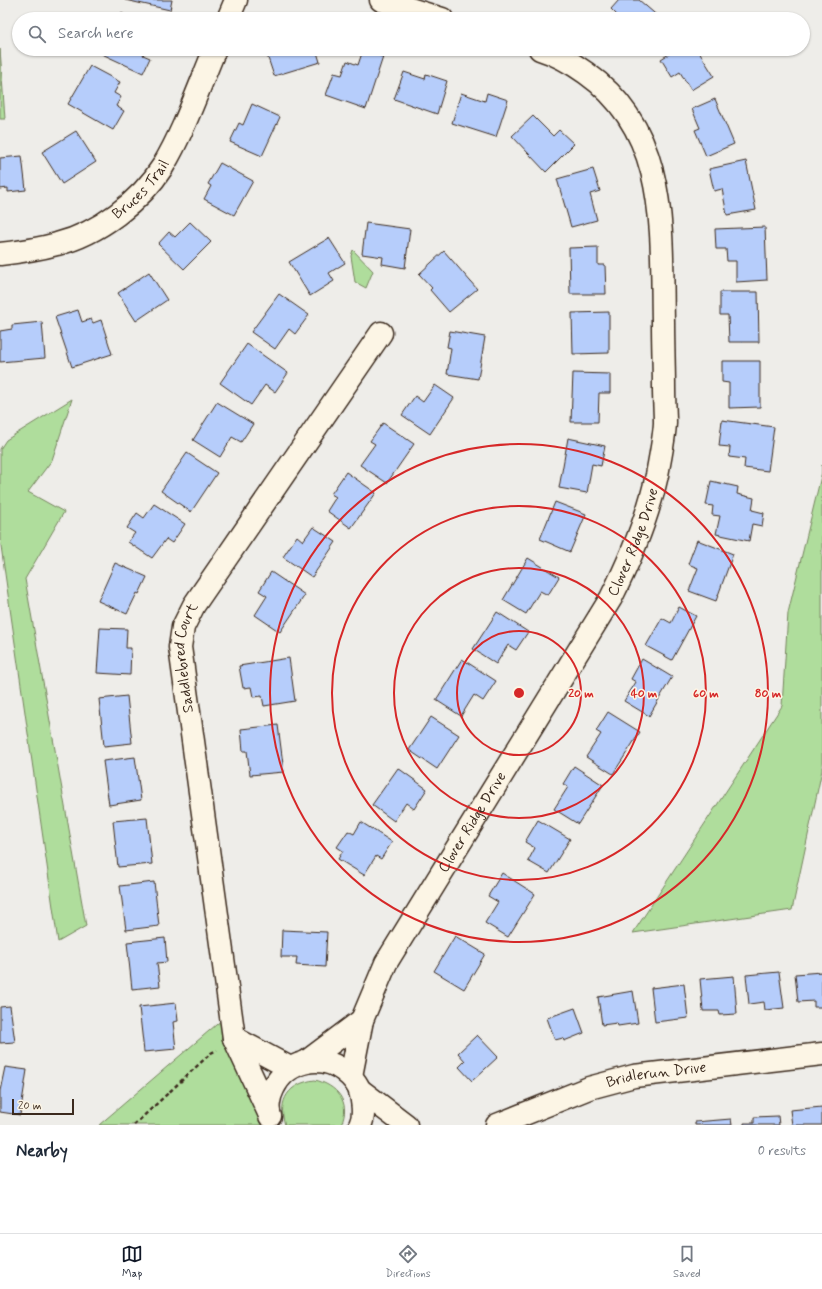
<!DOCTYPE html>
<style>
body{margin:0;font-family:Mynerve,sans-serif;background:#f2f2f3;color:#1f2937}
.scale{position:absolute;left:12px;bottom:10px;width:62px;box-sizing:border-box;padding-left:4px;border:2px solid #3b2a1e;border-top:0;font-size:11px;line-height:14px;white-space:nowrap;color:#3b2a1e;-webkit-text-stroke:3px #fcf5e5;paint-order:stroke}
.list{margin:0;padding:0;list-style:none}
h2{display:flex;justify-content:space-between;align-items:center;height:52px;margin:0;padding:0 16px;font-size:17px}
h2 small{font-size:13px;font-weight:400;color:#747a83}
.icon{flex:none;width:22px;height:22px;fill:none;stroke:currentColor;stroke-width:2;stroke-linecap:round;stroke-linejoin:round}
.map{position:relative;flex:none;width:822px;height:1125px;overflow:hidden}
.search{position:absolute;background:#fff;box-shadow:0 1px 3px #0004;left:12px;right:12px;top:12px;height:44px;display:flex;align-items:center;gap:10px;box-sizing:border-box;padding:0 14px;border-radius:22px;color:#747a83;font-size:15px}
.sheet{height:108px;background:#fff}
nav{display:flex;justify-content:space-around;align-items:center;box-sizing:border-box;height:56px;border-top:1px solid #e0e1e3;background:#fff;font-size:11px;color:#747a83}
nav a{display:grid;justify-items:center;gap:2px}
nav .on{color:#111827}
.map>svg:first-child{display:block}
.green{fill:#afdd9c;stroke:#75845d}
.building{fill:#b6cdfb;stroke:#3b2a1e}
.lines{fill:none;stroke-linecap:round;stroke-linejoin:round}
.minor-casing{stroke:#3b2a1e;stroke-width:25}
.path{stroke:#3b2a1e;stroke-width:2.5;stroke-dasharray:4 3;stroke-linecap:butt}
.minor{stroke:#fcf5e5;stroke-width:22}
.ring{fill:none;stroke:#d62828;stroke-width:2}
.labels{text-anchor:middle;dominant-baseline:central;stroke-width:3;stroke-linejoin:round;paint-order:stroke}
.street-label{font-size:15px;fill:#3b2a1e;stroke:#fcf5e5}
.centre{fill:#d62828;stroke:#fcf5e5;stroke-width:2}
.ring-label{font-size:12px;text-anchor:middle;font-weight:bold;fill:#d62828;stroke:#fcf5e5;stroke-width:3;stroke-linejoin:round;paint-order:stroke}
</style>
<div class="map">
<svg width="822" height="1125" viewBox="0 0 822 1125">
<rect width="100%" height="100%" fill="#eeede9"/>
<filter id="ink" filterUnits="userSpaceOnUse"><feTurbulence type="fractalNoise" baseFrequency=".025" numOctaves="2"/><feDisplacementMap in="SourceGraphic" scale="8" xChannelSelector="R" yChannelSelector="G"/><feConvolveMatrix kernelMatrix="1 2 1 2 8 2 1 2 1" color-interpolation-filters="sRGB"/></filter>
<g filter="url(#ink)">
<!-- green -->
<g class="green">
<path d="M0,49L5,119H0Z"/>
<path d="M353,250L373,271L366,288L355,282L351,256Z"/>
<path d="M72,399L52,460L28,492L64,512L25,579L86,926L58,942L0,539V449L6,440Z"/>
<path d="M822,465V770L792,910L633,933L782,706L788,613L822,472Z"/>
<path d="M230,1013L265,1125H99Z"/>
<path d="M315,1080C336,1085 352,1102 341,1125H285C277,1100 289,1083 315,1080Z"/>
</g>
<!-- building -->
<g class="building">
<path d="M125,0H172L170,10Z"/>
<path d="M619,0H639L661,19H621L611,9Z"/>
<path d="M121,13L134,19H118Z"/>
<path d="M104,49H146L143,55L150,58L143,73L102,54Z"/>
<path d="M265,49H316L320,62L274,76Z"/>
<path d="M677,49H697L714,76L691,90L680,72L672,77L661,59Z"/>
<path d="M363,50L383,57L366,109L326,95L334,73L342,75L347,61L358,65Z"/>
<path d="M90,66L120,82L114,93L121,97L116,106L124,111L113,130L68,104Z"/>
<path d="M404,72L425,79L426,74L447,81L437,114L394,99Z"/>
<path d="M461,93L485,101L487,93L508,100L496,137L452,123Z"/>
<path d="M715,99L734,144L706,156L695,130L700,128L692,109Z"/>
<path d="M252,104L280,117L262,156L230,142L239,123L243,125Z"/>
<path d="M533,116L553,136L559,130L574,144L546,172L512,136Z"/>
<path d="M76,131L96,162L62,184L42,152Z"/>
<path d="M22,156L26,190L8,192V188L0,189V158Z"/>
<path d="M746,161L756,210L727,215L722,189L714,191L709,169Z"/>
<path d="M220,163L253,181L234,215L204,199L211,186L208,184Z"/>
<path d="M593,169L600,191L590,194L597,220L571,227L557,179Z"/>
<path d="M190,222L211,242L184,269L158,244L169,232L175,237Z"/>
<path d="M366,223L410,229L405,268L382,264L383,257L362,254Z"/>
<path d="M765,227L767,280L736,282V261H727L726,249H716L715,229Z"/>
<path d="M329,238L345,263L329,273L334,281L310,296L289,262Z"/>
<path d="M598,247V265H605L606,294H570L569,248Z"/>
<path d="M444,251L477,289L449,312L430,290L432,288L419,274Z"/>
<path d="M149,272L167,300L136,321L118,293Z"/>
<path d="M720,292H758L759,342H729L728,315H720Z"/>
<path d="M279,294L309,315L295,334L289,329L275,349L251,332Z"/>
<path d="M78,310L82,322L91,319L93,323L101,320L112,354L72,367L55,317Z"/>
<path d="M609,312V353L573,354L572,313Z"/>
<path d="M42,322L45,358L0,362V331L12,329V325Z"/>
<path d="M450,331L485,337L478,379L447,374L451,348L447,347Z"/>
<path d="M247,344L288,373L275,392L265,385L251,405L220,383Z"/>
<path d="M722,361H760V407L729,408V383L722,382Z"/>
<path d="M573,373L610,374V393H599L598,422H571Z"/>
<path d="M435,385L454,398L430,434L402,415L415,396L423,402Z"/>
<path d="M217,402L253,424L241,442L232,437L220,457L193,440Z"/>
<path d="M722,420L774,427L768,471L744,468L745,459L729,457L730,447L719,446Z"/>
<path d="M383,423L414,444L387,483L360,465L375,444L370,441Z"/>
<path d="M568,438L605,446L601,466L592,464L587,493L559,488Z"/>
<path d="M187,453L217,473L191,512L161,491Z"/>
<path d="M346,472L376,493L351,528L327,511L336,497L331,494Z"/>
<path d="M711,481L738,487L737,494L754,498L752,510L764,513L762,526L752,524L749,541L716,534L720,516L712,515L713,506L706,505Z"/>
<path d="M555,502L586,514L570,552L540,539Z"/>
<path d="M154,504L185,524L172,543L166,539L152,558L128,542L135,533L127,528L137,513L144,518Z"/>
<path d="M313,527L336,542L312,577L283,557L297,536L303,541Z"/>
<path d="M697,540L733,554L716,601L689,591L698,568L688,564Z"/>
<path d="M528,558L559,577L548,595L540,591L526,614L503,600Z"/>
<path d="M115,563L147,577L139,594L137,593L127,614L98,601Z"/>
<path d="M271,572L305,595L280,632L255,615L267,596L259,591Z"/>
<path d="M679,607L696,616L672,660L646,646L662,618L671,623Z"/>
<path d="M497,612L528,632L516,650L508,645L496,664L473,649Z"/>
<path d="M100,628L127,629L126,648H131L130,675L97,673Z"/>
<path d="M289,658L295,701L264,706L262,696L253,697L251,687L243,688L239,666Z"/>
<path d="M462,659L496,681L483,701L474,695L461,716L436,700Z"/>
<path d="M642,659L672,677L649,716L624,701L636,682L631,679Z"/>
<path d="M127,696L132,743L104,746L99,699Z"/>
<path d="M608,712L640,732L613,774L586,757L601,734L596,731Z"/>
<path d="M431,717L459,735L437,769L409,750Z"/>
<path d="M278,725L284,772L250,775L247,751H243L241,729Z"/>
<path d="M135,757L141,800L109,805L103,761Z"/>
<path d="M574,766L603,785L578,824L554,809L568,787L563,784Z"/>
<path d="M398,768L427,789L414,809L406,803L394,821L372,805Z"/>
<path d="M147,818L152,864L118,867L113,821Z"/>
<path d="M538,820L570,839L549,873L528,861L535,848L525,842Z"/>
<path d="M361,822L392,842L381,859L376,856L364,875L338,859L343,851L337,847L348,831L354,834Z"/>
<path d="M502,873L535,894L508,937L485,923L498,902L488,896Z"/>
<path d="M154,882L159,926L126,930L120,886Z"/>
<path d="M282,930L327,932L325,967L296,965L297,957H281Z"/>
<path d="M455,936L485,954L464,989L434,971Z"/>
<path d="M165,938L167,962L157,963L160,986L132,989L127,942Z"/>
<path d="M779,972L784,1008L765,1010L764,1002L749,1004L746,975Z"/>
<path d="M822,972V1007H814V1001L798,1002L795,974Z"/>
<path d="M734,976L737,1014L720,1015L719,1011H703L700,979Z"/>
<path d="M684,984L688,1018L655,1022L651,988Z"/>
<path d="M633,991L638,1023L618,1026L617,1023L602,1025L598,997Z"/>
<path d="M176,1003L178,1021L173,1022L176,1049L144,1052L139,1007Z"/>
<path d="M10,1006L15,1042L0,1043V1007Z"/>
<path d="M575,1008L584,1033L564,1041L563,1038L555,1040L547,1018Z"/>
<path d="M477,1035L498,1057L472,1081L459,1067L465,1061L458,1053Z"/>
<path d="M5,1067L27,1070L20,1115L0,1112V1091Z"/>
<path d="M822,1107V1125H792L790,1110Z"/>
<path d="M778,1116L779,1125H744V1123H754V1117Z"/>
<path d="M731,1119L732,1125H695V1122Z"/>
</g>
<g class="lines">
<!-- minor casing -->
<g class="minor-casing">
<g id="minor">
<path d="M381,0L442,19"/>
<path d="M228,19L236,0"/>
<path id="s1" d="M0,254C19,252 39,249 57,244C98,234 141,201 163,166C184,131 199,87 215,49"/>
<path d="M234,1038L290,1068"/>
<path d="M306,1062L362,1020"/>
<path id="s2" d="M351,1076L362,1020L386,963L611,598C631,558 648,518 657,475C660,458 664,440 665,423C665,412 664,401 664,389C664,367 663,345 663,322C661,232 670,132 586,73C572,63 556,54 540,49"/>
<path d="M360,1090L406,1125"/>
<path id="s3" d="M269,1113L234,1038L180,647L183,627L194,605L381,333"/>
<path d="M270,1116C267,1108 269,1097 273,1089C285,1062 320,1052 344,1071C352,1077 359,1085 361,1095C363,1105 365,1116 360,1125"/>
<path id="s4" d="M497,1125L589,1088L634,1076L822,1054"/>
</g>
</g>
<!-- path -->
<path class="path" d="M134,1125L211,1053L217,1050"/>
<!-- minor -->
<use href="#minor" class="minor"/>
</g>
</g>
<!-- distance rings -->
<g class="ring">
<circle cx="519" cy="693" r="62"/>
<circle cx="519" cy="693" r="125"/>
<circle cx="519" cy="693" r="187"/>
<circle cx="519" cy="693" r="249"/>
</g>
<g class="labels">
<!-- street labels -->
<g class="street-label">
<text stroke="none"><textPath href="#s1" startOffset="160">Bruces Trail</textPath></text>
<text stroke="none"><textPath href="#s2" startOffset="608">Clover Ridge Drive</textPath></text>
<text stroke="none"><textPath href="#s3" startOffset="467">Saddlebred Court</textPath></text>
<text stroke="none"><textPath href="#s2" startOffset="284">Clover Ridge Drive</textPath></text>
<text stroke="none"><textPath href="#s4" startOffset="168">Bridlerun Drive</textPath></text>
</g>
</g>
<circle cx="519" cy="693" r="6" class="centre"/>
<g class="ring-label">
<text x="581" y="697">20 m</text>
<text x="644" y="697">40 m</text>
<text x="706" y="697">60 m</text>
<text x="768" y="697">80 m</text>
</g>
</svg>
<div class="scale">20 m</div>
<div class="search"><svg class="icon" aria-label="search" viewBox="0 0 24 24"><circle cx="10" cy="10" r="6"/><path d="M15 15l6 6"/></svg>Search here</div>
</div>
<section class="sheet">
<h2>Nearby<small>0 results</small></h2>
<ul class="list">
</ul>
</section>
<nav>
<a class="on"><svg class="icon" aria-label="map" viewBox="0 0 24 24"><path d="M3 6l6-2 6 2 6-2v14l-6 2-6-2-6 2zM9 4v14M15 6v14"/></svg>Map</a>
<a><svg class="icon" aria-label="directions" viewBox="0 0 24 24"><path d="M12 3l9 9-9 9-9-9zM9 14v-3h6M13 9l2 2-2 2"/></svg>Directions</a>
<a><svg class="icon" aria-label="saved" viewBox="0 0 24 24"><path d="M7 4h10v16l-5-4-5 4z"/></svg>Saved</a>
</nav>
